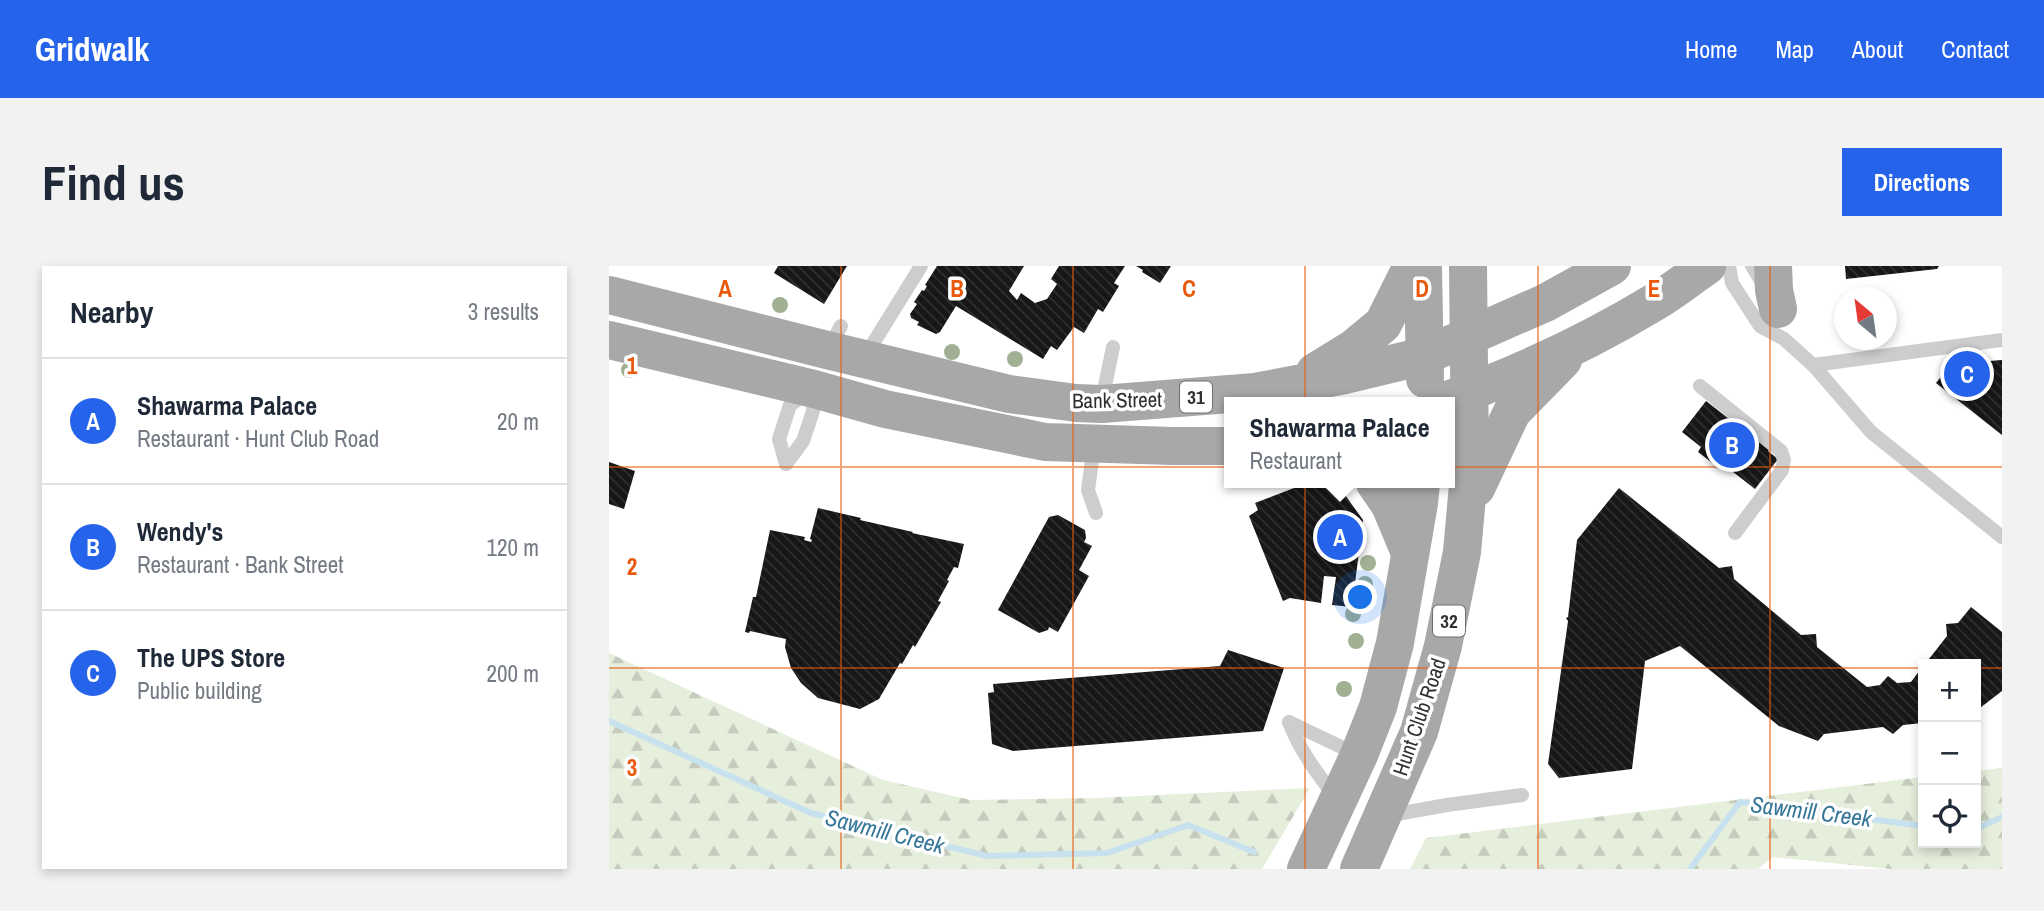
<!DOCTYPE html>
<meta charset="utf-8">
<style>
body{margin:0;font-family:"Archivo Narrow",sans-serif;background:#f2f2f3;color:#1f2937}
.controls{position:absolute;right:21px;bottom:21px;display:grid;overflow:hidden;border-radius:0px;box-shadow:0 4px 10px #0003}
.controls button{width:63px;height:63px;display:grid;place-items:center;padding:0;border:0;border-bottom:2px solid #e0e1e3;background:#fff;color:#1f2937;font:35px sans-serif}
.compass{position:absolute;left:1225px;top:21px;width:63px;height:63px;border-radius:50%;background:#fff;box-shadow:0 4px 10px #0003;rotate:331deg}
.you{position:absolute;left:752px;top:332px;width:24px;height:24px;margin:-18px;border:5px solid #fff;border-radius:50%;background:#1a73e8;box-shadow:0 0 0 10px #1a73e833}
.badge{display:grid;place-items:center;width:46px;height:46px;border-radius:50%;background:#2563eb;color:#fff;font-size:23px;font-weight:700}
.pin{position:absolute;translate:-50% -50%;border:4px solid #fff;box-shadow:0 2px 7px #0006}
.popup{position:absolute;left:615px;top:131px;width:231px;height:91px;box-sizing:border-box;display:grid;place-content:center;border-radius:0px;background:#fff;filter:drop-shadow(0 2px 5px #0005);font-size:23px;white-space:nowrap;color:#747a83}
.popup b{font-size:26px;color:#1f2937}
.popup::after{content:'';position:absolute;left:50%;top:100%;margin-left:-14px;border:14px solid transparent;border-top-color:#fff}
.list{margin:0;padding:0;list-style:none}
h2{display:flex;justify-content:space-between;align-items:center;height:91px;margin:0;padding:0 28px;font-size:30px}
h2 small{font-size:23px;font-weight:400;color:#747a83}
.list li{display:grid;grid-template-columns:46px 1fr auto;gap:21px;align-items:center;box-sizing:border-box;height:126px;padding:0 28px;border-top:2px solid #e0e1e3}
.list b{display:block;font-size:26px;white-space:nowrap}
.list p{margin:0;font-size:23px;white-space:nowrap;color:#747a83}
.list em{font-size:23px;font-style:normal;color:#747a83}
.icon{flex:none;width:38px;height:38px;fill:none;stroke:currentColor;stroke-width:2;stroke-linecap:round;stroke-linejoin:round}
.map{position:relative;flex:none;width:1393px;height:603px;overflow:hidden;border-radius:0px}
header{display:flex;align-items:center;gap:42px;box-sizing:border-box;height:98px;padding:0 35px;background:#2563eb;color:#fff}
header strong{font-size:33px}
nav{display:flex;gap:38px;margin-inline-start:auto;font-size:24px}
.intro{display:flex;align-items:center;justify-content:space-between;box-sizing:border-box;height:168px;padding:0 42px}
h1{margin:0;font-size:49px}
.button{padding:18px 32px;border-radius:0px;background:#2563eb;color:#fff;font-size:24px;font-weight:700}
main{display:flex;gap:42px;padding:0 42px}
aside{flex:1;background:#fff;border-radius:0px;box-shadow:0 4px 10px #0003}
.map>svg:first-child{display:block}
.forest{fill:url(#forest-firs)}
.lines{fill:none;stroke-linecap:round;stroke-linejoin:round}
.stream{stroke:#c7e1ef;stroke-width:6}
.building{fill:url(#building-back-hatch)}
.lane{stroke:#cdcdcd;stroke-width:14}
.primary{stroke:#a8a8a8;stroke-width:38}
.tree{fill:#a1b092}
.grid{fill:none;stroke:#e8590c;stroke-width:2;stroke-opacity:0.55}
.labels{text-anchor:middle;dominant-baseline:central;stroke-width:7;stroke-linejoin:round;paint-order:stroke}
.shield{fill:#fff;stroke:#6e6e6e;stroke-width:2}
.shield-label{font-size:19px;font-weight:bold;fill:#303030}
.street-label{font-size:21px;fill:#303030;stroke:#fff}
.water-label{font-size:23px;font-style:italic;fill:#367699;stroke:#fff}
.grid-label{font-size:23px;text-anchor:middle;font-weight:bold;fill:#e8590c;stroke:#fff;stroke-width:7;stroke-linejoin:round;paint-order:stroke}
</style>
<header>
<strong>Gridwalk</strong>
<nav><a>Home</a><a>Map</a><a>About</a><a>Contact</a></nav>
</header>
<div class="intro"><h1>Find us</h1><a class="button">Directions</a></div>
<main>
<aside>
<h2>Nearby<small>3 results</small></h2>
<ul class="list">
<li><span class="badge">A</span><div><b>Shawarma Palace</b><p>Restaurant · Hunt Club Road</p></div><em>20 m</em></li>
<li><span class="badge">B</span><div><b>Wendy's</b><p>Restaurant · Bank Street</p></div><em>120 m</em></li>
<li><span class="badge">C</span><div><b>The UPS Store</b><p>Public building</p></div><em>200 m</em></li>
</ul>
</aside>
<div class="map">
<svg width="1393" height="603" viewBox="0 0 1393 603">
<defs>
<pattern id="forest-firs" width="22" height="20" patternUnits="userSpaceOnUse" patternTransform="scale(1.75)"><rect width="22" height="20" fill="#e6eedc"/><path d="M5 1l3.5 6h-7zM16 11l3.5 6h-7z" fill="#c6ccbd"/></pattern>
<pattern id="building-back-hatch" width="6" height="6" patternUnits="userSpaceOnUse" patternTransform="scale(1.75)"><rect width="6" height="6" fill="#171717"/><path d="M-1 5l2 2M0 0l6 6M5-1l2 2" fill="none" stroke="#303030"/></pattern>
</defs>
<rect width="100%" height="100%" fill="#fff"/>
<!-- forest -->
<g class="forest">
<path d="M0,387L274,514L362,534L486,532L701,522L653,603H0Z"/>
<path d="M1393,502V603H1281L1164,591L1149,603H801L817,572L1314,511V577H1367V505Z"/>
</g>
<g class="lines">
<!-- stream -->
<g class="stream">
<path d="M0,455L202,547L378,590L498,587L579,559L645,586"/>
<path d="M1367,563L1393,551"/>
<path d="M1081,603L1131,536L1314,560"/>
</g>
</g>
<!-- building -->
<g class="building">
<path d="M169,0H238L215,38L165,7Z"/>
<path d="M328,0H415L400,25L408,34L412,27L426,37L438,33L448,18L442,13L450,0H516L505,17L510,20L494,46L489,43L475,67L465,61L448,84L442,80L434,93L347,40L331,66L327,68L308,59L310,56L302,52L301,48L308,38L305,36L313,24L315,25L318,20L316,19Z"/>
<path d="M527,0H562L551,17L533,6L534,4Z"/>
<path d="M1236,0H1330L1328,3L1237,13Z"/>
<path d="M1393,94V169L1327,117L1342,98Z"/>
<path d="M1097,135L1128,159L1129,158L1139,165L1138,168L1150,177L1151,175L1161,183L1159,185L1169,193L1146,223L1110,195L1106,199L1089,186L1092,181L1073,166Z"/>
<path d="M0,196L26,205L15,243L0,238Z"/>
<path d="M698,217H708L734,226L754,254L743,341L723,339L727,311L715,310L712,337L681,332L674,335L640,250L649,244L646,237Z"/>
<path d="M1010,222L1110,302L1123,300L1125,313L1192,369L1207,368L1208,381L1258,421L1271,419L1279,410L1288,417L1302,416L1314,400V457L1294,459L1284,468L1274,461L1215,468L1209,475L1170,460L1071,380L1036,395L1023,503L950,512L939,498L959,355L957,352L959,351L968,274Z"/>
<path d="M209,242L252,252L251,254L304,266L303,267L355,278L349,302L345,301L338,314L340,315L329,335L332,336L306,381L304,379L293,398L291,397L270,433L251,443L209,432L192,417L182,402L176,381L177,373L141,365L140,367L136,366L144,331H147L161,264L196,271L195,274L202,276L203,274L201,273Z"/>
<path d="M449,249L476,264L477,272L475,276L483,280L470,304L480,310L449,366L440,361L439,364L430,367L389,344L440,251Z"/>
<path d="M1362,341L1393,366V425L1367,445V398H1316L1338,370L1337,358L1349,357Z"/>
<path d="M619,384L675,402L654,465L404,485L383,478L379,427L385,426L384,418L611,400Z"/>
</g>
<g class="lines">
<!-- lane -->
<g class="lane">
<path d="M1120,0L1123,17L1151,60L1175,73L1204,99L1262,166L1393,271"/>
<path d="M1143,0L1155,20"/>
<path d="M219,83L232,60"/>
<path d="M255,92L312,0"/>
<path d="M1204,99L1393,74"/>
<path d="M1091,120L1172,185L1175,194L1173,204L1126,267"/>
<path d="M493,134L504,81"/>
<path d="M485,180L479,224L487,247"/>
<path d="M177,198L170,173L181,139L199,127"/>
<path d="M177,198L194,175L204,145L205,126"/>
<path d="M680,456C691,485 708,507 727,532"/>
<path d="M680,456L749,489"/>
<path d="M777,550L838,539L913,529"/>
</g>
<!-- primary -->
<g class="primary">
<path d="M814,0L816,113"/>
<path d="M1164,0L1165,24L1169,43"/>
<path d="M0,29L218,84L400,128L467,137L493,138L646,126L736,109L815,90L936,37L1003,0"/>
<path d="M0,74L205,123L276,143L436,176L564,180H621"/>
<path d="M706,106L745,82L774,58L803,0"/>
<path d="M833,136C906,110 978,77 1044,37C1063,26 1080,12 1098,0"/>
<path d="M766,217L781,239L801,287"/>
<path d="M867,222L903,146L954,94"/>
<path d="M697,603L750,489L769,441L786,377L810,237L812,217"/>
<path d="M750,603L810,466L834,380L853,286L861,197L859,0"/>
</g>
</g>
<!-- trees -->
<g class="tree">
<circle cx="171" cy="39" r="8"/>
<circle cx="343" cy="86" r="8"/>
<circle cx="406" cy="93" r="8"/>
<circle cx="20" cy="104" r="8"/>
<circle cx="759" cy="297" r="8"/>
<circle cx="756" cy="318" r="8"/>
<circle cx="744" cy="348" r="8"/>
<circle cx="747" cy="375" r="8"/>
<circle cx="735" cy="423" r="8"/>
</g>
<!-- grid -->
<path class="grid" d="M232,0V603M464,0V603M696,0V603M929,0V603M1161,0V603M0,201H1393M0,402H1314M1367,402H1393"/>
<g class="labels">
<!-- shield labels -->
<g class="shield">
<rect x="571" y="115.5" width="32" height="31" rx="5"/>
<rect x="824" y="339.5" width="32" height="31" rx="5"/>
</g>
<g class="shield-label">
<text x="587" y="131">31</text>
<text x="840" y="355">32</text>
</g>
<!-- street labels -->
<g class="street-label">
<text transform="translate(508 134) rotate(-1)">Bank Street</text>
<text transform="translate(810 451) rotate(-71)">Hunt Club Road</text>
</g>
<!-- water labels -->
<g class="water-label">
<text transform="translate(1202 545) rotate(7)">Sawmill Creek</text>
<text transform="translate(276 565) rotate(14)">Sawmill Creek</text>
</g>
</g>
<g class="grid-label">
<text x="116" y="31">A</text>
<text x="348" y="31">B</text>
<text x="580" y="31">C</text>
<text x="813" y="31">D</text>
<text x="1045" y="31">E</text>
<text x="23" y="108">1</text>
<text x="23" y="309">2</text>
<text x="23" y="510">3</text>
</g>
</svg>
<div class="controls">
<button>+</button>
<button>−</button>
<button><svg class="icon" aria-label="locate" viewBox="0 0 24 24"><circle cx="12" cy="12" r="6"/><path d="M12 2v4M12 18v4M2 12h4M18 12h4"/></svg></button>
</div>
<svg class="compass" viewBox="-18 -18 36 36"><path d="M0-13l5 13h-10z" fill="#e53935"/><path d="M0 13l5-13h-10z" fill="#747a83"/></svg>
<div class="you"></div>
<div class="pin badge" style="left:731px;top:271px">A</div>
<div class="popup"><b>Shawarma Palace</b>Restaurant</div>
<div class="pin badge" style="left:1123px;top:179px">B</div>
<div class="pin badge" style="left:1358px;top:108px">C</div>
</div>
</main>
